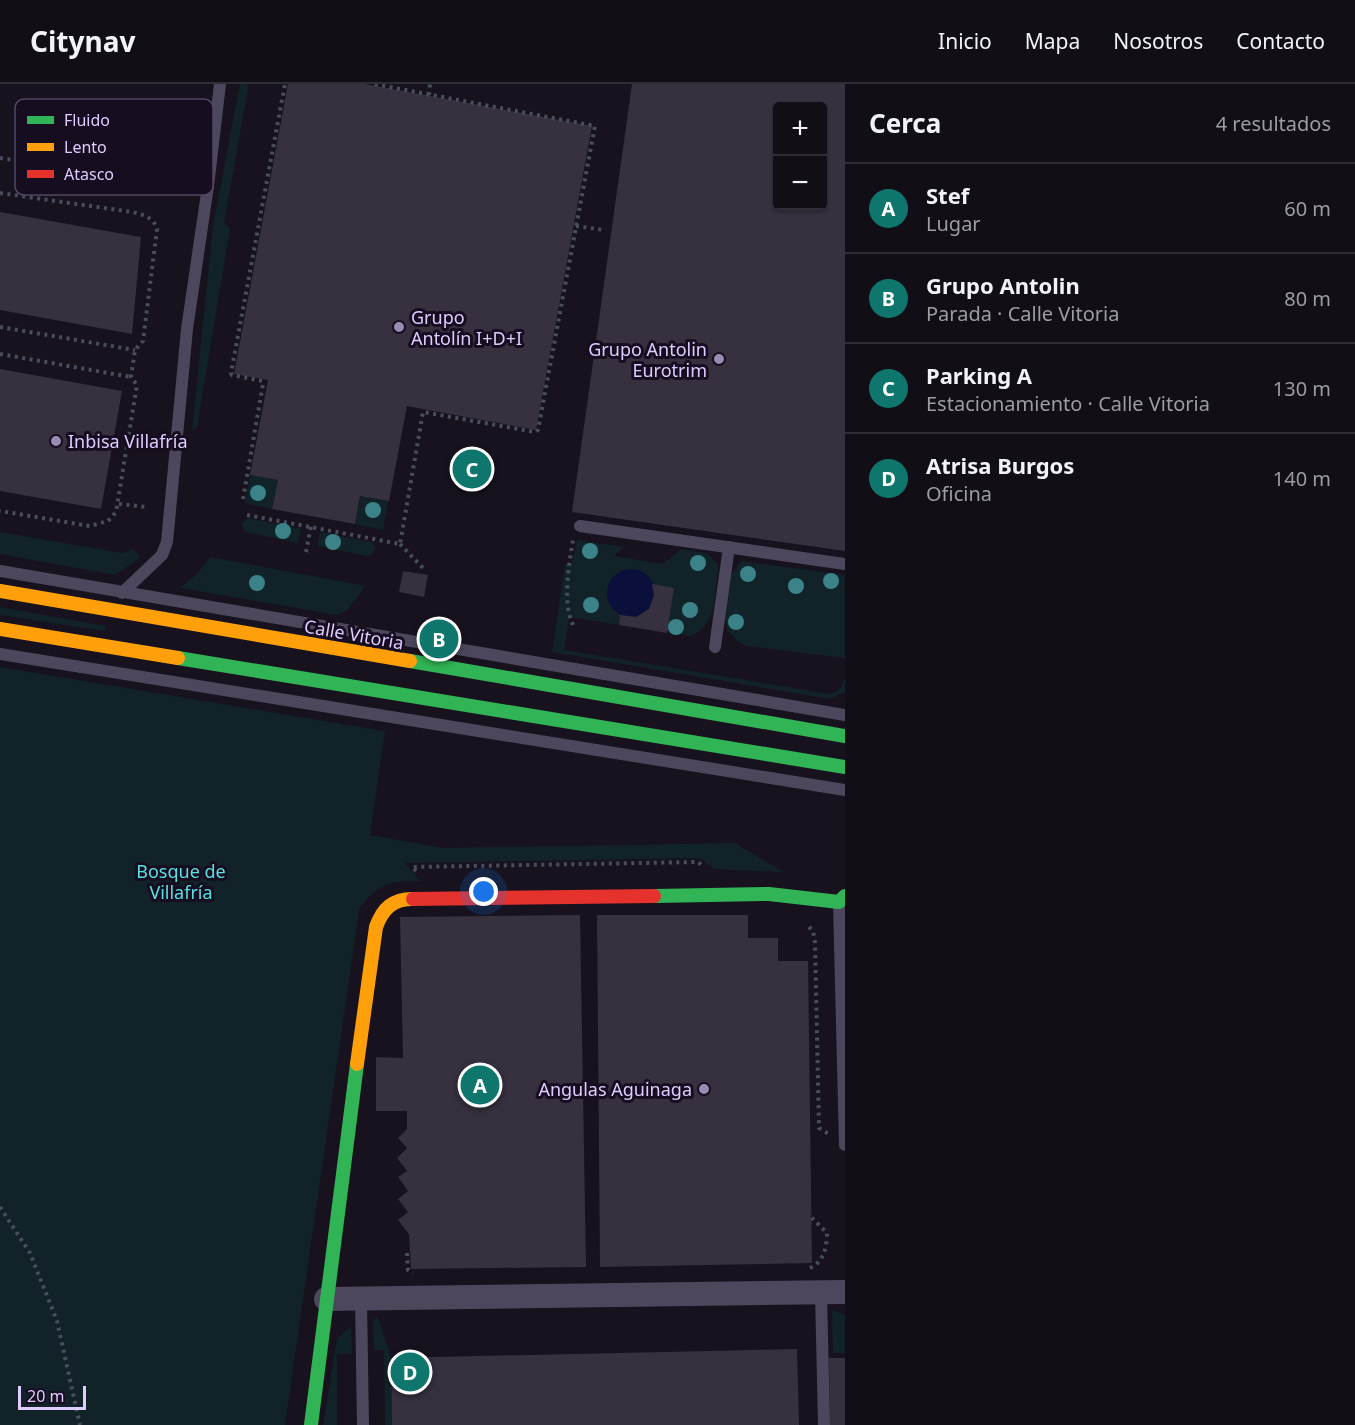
<!DOCTYPE html>
<html lang="es">
<meta charset="utf-8">
<style>
body{margin:0;font-family:"Noto Sans",sans-serif;background:#1a171f;color:#f1f3f6}
.controls{position:absolute;right:18px;top:18px;display:grid;overflow:hidden;border-radius:6px;box-shadow:0 2px 4px #0004}
.controls button{width:54px;height:54px;display:grid;place-items:center;padding:0;border:0;border-bottom:2px solid #302e35;background:#110e16;color:#f1f3f6;font:30px sans-serif}
.scale{position:absolute;left:18px;bottom:15px;width:68px;box-sizing:border-box;padding-left:6px;border:3px solid #dfcdff;border-top:0;font-size:16px;line-height:21px;white-space:nowrap;color:#dfcdff;-webkit-text-stroke:4px #160d21;paint-order:stroke}
.you{position:absolute;left:484px;top:808px;width:21px;height:21px;margin:-15px;border:4px solid #fff;border-radius:50%;background:#1a73e8;box-shadow:0 0 0 9px #1a73e833}
.badge{display:grid;place-items:center;width:39px;height:39px;border-radius:50%;background:#0f766e;color:#fff;font-size:20px;font-weight:700}
.pin{position:absolute;translate:-50% -50%;border:3px solid #fff;box-shadow:0 2px 6px #0006}
.list{margin:0;padding:0;list-style:none}
h2{display:flex;justify-content:space-between;align-items:center;height:78px;margin:0;padding:0 24px;font-size:26px}
h2 small{font-size:20px;font-weight:400;color:#9c9ca1}
.list li{display:grid;grid-template-columns:39px 1fr auto;gap:18px;align-items:center;box-sizing:border-box;height:90px;padding:0 24px;border-top:2px solid #302e35}
.list b{display:block;font-size:22px;white-space:nowrap}
.list p{margin:0;font-size:20px;white-space:nowrap;color:#9c9ca1}
.list em{font-size:20px;font-style:normal;color:#9c9ca1}
.map{position:relative;flex:none;width:845px;height:1341px;overflow:hidden}
header{display:flex;align-items:center;gap:36px;box-sizing:border-box;height:84px;padding:0 30px;background:#110e16;border-bottom:2px solid #302e35}
header strong{font-size:28px}
nav{display:flex;gap:33px;margin-inline-start:auto;font-size:21px}
main{display:flex}
aside{flex:1;background:#110e16}
.map>svg:first-child{display:block}
.green{fill:#112329}
.water{fill:#0a0f3c}
.building{fill:#36303f;fill-rule:evenodd}
.lines{fill:none;stroke-linecap:round;stroke-linejoin:round}
.path{stroke:#494e5f;stroke-width:4;stroke-dasharray:3 4.5;stroke-linecap:butt}
.lane{stroke:#4d475e;stroke-width:12}
.street{stroke:#4d475e;stroke-width:24}
.fast{stroke:#30b455;stroke-width:14}
.slow{stroke:#ff9f0a;stroke-width:14}
.jam{stroke:#e5322d;stroke-width:14}
.tree{fill:#3b8388}
.poi-dot{fill:#998cb0;stroke:#160d21;stroke-width:2}
.labels{text-anchor:middle;dominant-baseline:central;stroke-width:6;stroke-linejoin:round;paint-order:stroke}
.poi-label{font-size:18px;fill:#dfcdff;stroke:#160d21;text-anchor:start}
.street-label{font-size:18px;fill:#dfcdff;stroke:#160d21}
.park-label{font-size:18px;fill:#59e0e0;stroke:#160d21}
.key{fill:#160d21;stroke:#524764;stroke-width:1.5}
.key-label{font-size:16px;fill:#dfcdff}
</style>
<header>
<strong>Citynav</strong>
<nav><a>Inicio</a><a>Mapa</a><a>Nosotros</a><a>Contacto</a></nav>
</header>
<main>
<div class="map">
<svg width="845" height="1341" viewBox="0 0 845 1341">
<rect width="100%" height="100%" fill="#17121d"/>
<!-- green -->
<g class="green">
<path d="M240,0H247L248,4L224,139L230,145L197,343L192,347L213,142Z"/>
<path d="M250,391L278,396L272,425L245,419Z"/>
<path d="M361,412L388,417L383,446L355,440Z"/>
<path d="M248,434L301,445L298,459L245,448L241,440Z"/>
<path d="M0,448L122,469L133,465L140,474L115,491L0,470Z"/>
<path d="M320,448L371,458L375,463L374,468L368,472L317,462Z"/>
<path d="M577,456L624,463L614,472L663,480L681,465L706,469L718,480V487C714,513 717,542 690,552L569,533L564,566L830,610L840,605L845,594V608L830,615L552,568L565,480L572,481Z"/>
<path d="M210,473L366,502L347,526L338,531L180,504L197,490Z"/>
<path d="M741,477L845,491V574L747,562L737,557L728,547L725,535L730,493Z"/>
<path d="M0,523L105,542V547L0,531Z"/>
<path d="M0,583L385,647L370,751L443,764L735,759L783,788L714,785L700,774L405,779L420,797C390,796 375,801 359,826L285,1341H0Z"/>
<path d="M832,1226L845,1231V1269H833Z"/>
<path d="M378,1233L391,1274L392,1341H385L384,1266H374L373,1236Z"/>
<path d="M351,1242L352,1270H337V1341H323L337,1255Z"/>
</g>
<!-- water -->
<circle class="water" cx="631" cy="509" r="24"/>
<!-- building -->
<g class="building">
<path d="M288,0H365L592,42L536,346L407,322L389,417L360,412L355,440L272,425L278,396L250,391L268,296L234,290Z"/>
<path d="M632,0H845V467L572,428ZM778,22H822V122H778Z"/>
<path d="M0,128L141,153L132,250L0,226Z"/>
<path d="M0,285L122,307L101,425L0,407Z"/>
<path d="M403,487L428,491L424,513L399,508Z"/>
<path d="M652,500L674,504L667,549L619,541L620,531L636,533L649,525L654,511Z"/>
<path d="M580,831L586,1183L411,1185L409,1150L398,1136L408,1128L398,1115L408,1107L398,1093L407,1087L397,1074L407,1064L398,1054L407,1045V1027H376V973L403,974L400,833Z"/>
<path d="M597,831H748V854H778V877H808L812,1179L600,1183Z"/>
<path d="M797,1265L799,1341H392L391,1274Z"/>
<path d="M829,1274H845V1341H830Z"/>
</g>
<g class="lines">
<!-- path -->
<g class="path">
<path d="M429,11L430,0"/>
<path d="M0,74L193,100"/>
<path d="M0,109L132,128C144,131 153,133 157,145L143,257L135,266L131,293L137,301L116,428L108,437L90,442L0,427"/>
<path d="M576,142L604,146"/>
<path d="M0,243L135,266"/>
<path d="M0,270L131,293"/>
<path d="M243,415L263,300L262,297L232,291L231,289L285,0"/>
<path d="M119,420L147,423"/>
<path d="M247,431L400,460L423,328L535,348L538,346L595,42L374,0"/>
<path d="M400,460L423,484"/>
<path d="M306,468L311,442"/>
<path d="M573,541C562,518 569,481 573,456"/>
<path d="M416,787L412,783L698,778L704,783"/>
<path d="M809,843L813,847L815,858L819,1044L829,1050"/>
<path d="M0,1123L30,1169L57,1237L80,1341"/>
<path d="M407,1169L408,1186L413,1189"/>
<path d="M810,1184C824,1178 827,1162 827,1149L812,1134"/>
</g>
<!-- lane -->
<g class="lane">
<path d="M580,442L845,480"/>
<path d="M0,487L845,631"/>
<path d="M122,509L162,471L167,458L187,245L208,102L220,0"/>
<path d="M715,563L729,463"/>
<path d="M0,570L845,706"/>
<path d="M839,819L845,1061"/>
<path d="M821,1208L824,1341"/>
<path d="M361,1215L363,1341"/>
</g>
<!-- street -->
<path class="street" d="M326,1215L845,1208"/>
<!-- fast -->
<g class="fast">
<path d="M178,574L845,683"/>
<path d="M410,577L845,652"/>
<path d="M654,812L769,810L839,818L845,812"/>
<path d="M311,1341L357,980"/>
</g>
<!-- slow -->
<g class="slow">
<path d="M0,507L410,577"/>
<path d="M0,545L178,574"/>
<path d="M357,980L376,843C383,824 393,815 413,815"/>
</g>
<!-- jam -->
<path class="jam" d="M413,815L654,812"/>
</g>
<!-- trees -->
<g class="tree">
<circle cx="258" cy="409" r="8"/>
<circle cx="373" cy="426" r="8"/>
<circle cx="283" cy="447" r="8"/>
<circle cx="333" cy="458" r="8"/>
<circle cx="590" cy="467" r="8"/>
<circle cx="698" cy="479" r="8"/>
<circle cx="748" cy="490" r="8"/>
<circle cx="831" cy="497" r="8"/>
<circle cx="257" cy="499" r="8"/>
<circle cx="796" cy="502" r="8"/>
<circle cx="591" cy="521" r="8"/>
<circle cx="690" cy="526" r="8"/>
<circle cx="736" cy="538" r="8"/>
<circle cx="676" cy="543" r="8"/>
</g>
<!-- markers -->
<g class="poi-dot">
<circle cx="399" cy="243" r="6"/>
<circle cx="719" cy="275" r="6"/>
<circle cx="56" cy="357" r="6"/>
<circle cx="704" cy="1005" r="6"/>
</g>
<g class="labels">
<!-- poi labels -->
<g class="poi-label">
<text x="411" y="233">Grupo<tspan x="411" dy="21">Antolín I+D+I</tspan></text>
<text x="707" y="265" text-anchor="end">Grupo Antolin<tspan x="707" dy="21">Eurotrim</tspan></text>
<text x="68" y="357">Inbisa Villafría</text>
<text x="692" y="1005" text-anchor="end">Angulas Aguinaga</text>
</g>
<!-- street labels -->
<g class="street-label">
<text transform="translate(354 550) rotate(10)">Calle Vitoria</text>
</g>
<!-- park labels -->
<g class="park-label">
<text x="181" y="787">Bosque de<tspan x="181" dy="21">Villafría</tspan></text>
</g>
</g>
<!-- legend -->
<rect x="15" y="15" width="198" height="96" rx="9" class="key"/>
<rect x="27" y="32" width="27" height="8" fill="#30b455"/>
<rect x="27" y="59" width="27" height="8" fill="#ff9f0a"/>
<rect x="27" y="86" width="27" height="8" fill="#e5322d"/>
<g class="key-label">
<text x="64" y="42">Fluido</text>
<text x="64" y="69">Lento</text>
<text x="64" y="96">Atasco</text>
</g>
</svg>
<div class="controls">
<button>+</button>
<button>−</button>
</div>
<div class="scale">20 m</div>
<div class="you"></div>
<div class="pin badge" style="left:480px;top:1001px">A</div>
<div class="pin badge" style="left:439px;top:555px">B</div>
<div class="pin badge" style="left:472px;top:385px">C</div>
<div class="pin badge" style="left:410px;top:1288px">D</div>
</div>
<aside>
<h2>Cerca<small>4 resultados</small></h2>
<ul class="list">
<li><span class="badge">A</span><div><b>Stef</b><p>Lugar</p></div><em>60 m</em></li>
<li><span class="badge">B</span><div><b>Grupo Antolin</b><p>Parada · Calle Vitoria</p></div><em>80 m</em></li>
<li><span class="badge">C</span><div><b>Parking A</b><p>Estacionamiento · Calle Vitoria</p></div><em>130 m</em></li>
<li><span class="badge">D</span><div><b>Atrisa Burgos</b><p>Oficina</p></div><em>140 m</em></li>
</ul>
</aside>
</main>
